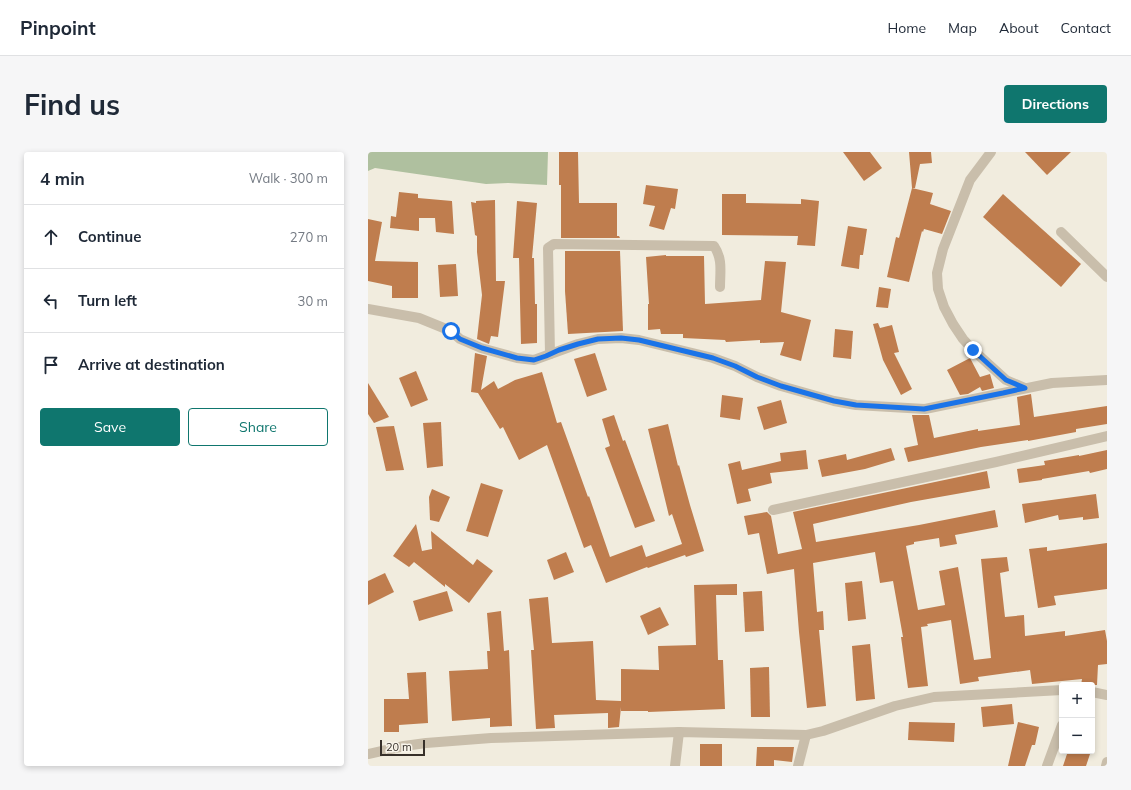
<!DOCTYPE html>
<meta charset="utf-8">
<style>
body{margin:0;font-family:Mulish,sans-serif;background:#f6f6f7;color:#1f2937}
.controls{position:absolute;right:12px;bottom:12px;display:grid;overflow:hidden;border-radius:4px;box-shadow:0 2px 6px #0003}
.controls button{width:36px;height:36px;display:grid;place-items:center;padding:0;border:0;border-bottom:1px solid #e0e1e3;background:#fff;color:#1f2937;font:20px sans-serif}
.scale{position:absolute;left:12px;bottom:10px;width:45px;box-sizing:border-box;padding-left:4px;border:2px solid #37302a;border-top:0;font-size:11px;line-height:14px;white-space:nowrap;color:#37302a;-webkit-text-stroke:3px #f9f5eb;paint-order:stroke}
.stop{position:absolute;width:12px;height:12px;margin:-9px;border:3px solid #1a73e8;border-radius:50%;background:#fff}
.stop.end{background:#1a73e8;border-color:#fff;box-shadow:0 1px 4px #0008}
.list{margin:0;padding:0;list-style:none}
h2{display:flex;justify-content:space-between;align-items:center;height:52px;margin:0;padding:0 16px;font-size:17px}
h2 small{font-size:13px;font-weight:400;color:#747a83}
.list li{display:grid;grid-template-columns:26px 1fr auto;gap:12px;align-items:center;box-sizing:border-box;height:64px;padding:0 16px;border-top:1px solid #e0e1e3}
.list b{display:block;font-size:15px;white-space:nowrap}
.list em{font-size:13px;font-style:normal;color:#747a83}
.actions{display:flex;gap:8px;padding:12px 16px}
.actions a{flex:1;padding:9px 0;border:1px solid #0f766e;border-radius:4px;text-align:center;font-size:14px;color:#0f766e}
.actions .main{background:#0f766e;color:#fff}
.icon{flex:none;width:22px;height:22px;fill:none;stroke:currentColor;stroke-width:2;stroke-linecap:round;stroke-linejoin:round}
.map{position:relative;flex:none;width:739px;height:614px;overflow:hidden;border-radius:4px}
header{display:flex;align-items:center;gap:24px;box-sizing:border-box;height:56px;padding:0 20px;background:#fff;border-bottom:1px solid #e0e1e3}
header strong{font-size:19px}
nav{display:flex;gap:22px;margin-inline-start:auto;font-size:14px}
.intro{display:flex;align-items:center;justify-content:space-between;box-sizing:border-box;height:96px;padding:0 24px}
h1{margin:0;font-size:28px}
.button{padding:10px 18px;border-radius:4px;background:#0f766e;color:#fff;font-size:14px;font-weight:700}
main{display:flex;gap:24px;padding:0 24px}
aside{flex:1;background:#fff;border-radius:4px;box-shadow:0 2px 6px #0003}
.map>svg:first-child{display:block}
.green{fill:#afc09f}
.building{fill:#bf7d4e}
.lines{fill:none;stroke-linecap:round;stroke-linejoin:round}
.minor{stroke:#c9beab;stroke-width:10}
.route{stroke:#1a73e8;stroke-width:5}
</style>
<header>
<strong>Pinpoint</strong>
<nav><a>Home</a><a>Map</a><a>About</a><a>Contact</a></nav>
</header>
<div class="intro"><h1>Find us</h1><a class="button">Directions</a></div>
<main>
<aside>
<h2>4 min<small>Walk · 300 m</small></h2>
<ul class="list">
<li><svg class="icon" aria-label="ahead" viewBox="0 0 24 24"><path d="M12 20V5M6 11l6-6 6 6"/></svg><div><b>Continue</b></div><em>270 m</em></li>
<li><svg class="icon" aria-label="left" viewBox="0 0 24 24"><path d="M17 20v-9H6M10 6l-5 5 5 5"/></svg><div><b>Turn left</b></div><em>30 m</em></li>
<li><svg class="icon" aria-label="arrive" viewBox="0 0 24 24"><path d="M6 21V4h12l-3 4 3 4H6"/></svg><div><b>Arrive at destination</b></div></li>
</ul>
<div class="actions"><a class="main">Save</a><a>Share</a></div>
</aside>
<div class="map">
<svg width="739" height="614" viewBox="0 0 739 614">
<rect width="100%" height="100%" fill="#f1ecde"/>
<!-- green -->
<path class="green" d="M0,0H180L179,33L140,31L118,32L7,16L0,19Z"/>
<!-- building -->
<g class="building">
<path d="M191,0H210L211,51H249V84H251L252,86H193V33H191Z"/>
<path d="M475,0H502L514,16L496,29Z"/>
<path d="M541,0H563L564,11L552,12L547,36H544L565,41L562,52L583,59L574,82L556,77L555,80L554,79L541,130L519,125L528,85L531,86L544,36Z"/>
<path d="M657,0H703L679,23Z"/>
<path d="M278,33L310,37L307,57L303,56L296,78L281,74L287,54L275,52Z"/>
<path d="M31,40L50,42V46L84,49L86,82L68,80L67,66H51V79L22,76L23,64L28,65Z"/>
<path d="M354,42H378V51L433,52V47L451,49L447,94L429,93L430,84L354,83Z"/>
<path d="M635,42L713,112L693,135L615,65Z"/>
<path d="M127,48L128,129H137L130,185L123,184L121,192L109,187L114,143L109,100V84L107,83L103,50L108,51V49Z"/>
<path d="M149,49L169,51L164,106H166L167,152H169V191L153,192L151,106H145Z"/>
<path d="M0,67L14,70L7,109L50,110V146H24V134L0,129Z"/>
<path d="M480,74L499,77L495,103H492L491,117L473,114Z"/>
<path d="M197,99H252L255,179L200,182L197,139Z"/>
<path d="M298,103V104H336L337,152L393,148L397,109L418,110L413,160L443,168L433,209L412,203L416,190L392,191V188L358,190L357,188L315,186V182H293L292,177L280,178V152H281L278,105Z"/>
<path d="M88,112L90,144L72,145L70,113Z"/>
<path d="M511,135L523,137L520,156L508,155Z"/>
<path d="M510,171L512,176L524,173L531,200L526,201L544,237L533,243L515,208L505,172Z"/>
<path d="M467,177L485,179L483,207L465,205Z"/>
<path d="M107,201L119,204L113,238L126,229L130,237L147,228L174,220L189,271L193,270L220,345L221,344L242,405L274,393L278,405L314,392L304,362L301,364L280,277L300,272L310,314L311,313L322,353L336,399L318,405L317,403L280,416L279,415L238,431L223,393L216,396L179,293L151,308L135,275L132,277L110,241L103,240Z"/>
<path d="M227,201L239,238L219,245L206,207Z"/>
<path d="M602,206L612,225L622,222L626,236L614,239L612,235L600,242L592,243L579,218Z"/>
<path d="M48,219L60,248L43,255L31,226Z"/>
<path d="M0,231L21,265L6,271L0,262Z"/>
<path d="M663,242L666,265L739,254V272L708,277V280L660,289V288L613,295L540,310L536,296L550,293L544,263H561L566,286L610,277V279L652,273L649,245Z"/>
<path d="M354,243L375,246L372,268L352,265Z"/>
<path d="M413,248L419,271L396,278L389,255Z"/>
<path d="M246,263L255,289L257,288L287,369L267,376L237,296L242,294L234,267Z"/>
<path d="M73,270L75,314L59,316L55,271Z"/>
<path d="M26,274L36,318L18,319L8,275Z"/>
<path d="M523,296L527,308L497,317L454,325L450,308L478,302L479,308Z"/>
<path d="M438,298L440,317L402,321L404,331L380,337L383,349L369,352L360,312L372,309L374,318L413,309L412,301Z"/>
<path d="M739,298V317L722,321L721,319L674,327V328L651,331L649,317L677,313L676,309L711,303V304Z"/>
<path d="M619,319L622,336L543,350L445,372L448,390L551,373L627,358L630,375L587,383L589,392L572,395L571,386L546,390V392L538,394L550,458L577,453L571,419L590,415L606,508L623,506L613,407L639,405L641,419L632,421L637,465L656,463L657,484L697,479V484L737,478L739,489V512L730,513L729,533H713L714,527L664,532L662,518L610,525L611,529L592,532L583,468L559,472L560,474L553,475L560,534L540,536L533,485H535L525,429L512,431L507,400L445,411L449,460L455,459L456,478H451L458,554L439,556L431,480L426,417L399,422L391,381L380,383L376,364L399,360L403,364L410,402L434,397L425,360Z"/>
<path d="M113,331L135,338L120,385L98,379Z"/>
<path d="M64,337L82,345L71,370L62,368L61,345Z"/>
<path d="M728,342L731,366L715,368V365L691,368L690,363L657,371L654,352Z"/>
<path d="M48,372L54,399L64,397L63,379L105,413L109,407L125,419L101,451L77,432V435L46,410L41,415L25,404Z"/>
<path d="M739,391V437L686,444L688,453L670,456L661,397L679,395V399Z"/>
<path d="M198,400L206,420L186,428L179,408Z"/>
<path d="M17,421L26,440L0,453V429Z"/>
<path d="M494,429L498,467L480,469L477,431Z"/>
<path d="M369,432V443H348L350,508H355L357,557L280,560V559H253V555L251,575L240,576V561L186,563L187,576L168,577L163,498H166L161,447L180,445L184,491L225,489L228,548L253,549V517L291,518L290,494L328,493L326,433Z"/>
<path d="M79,439L85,459L51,469L45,449Z"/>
<path d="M394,439L396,479L377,480L375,440Z"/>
<path d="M292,455L301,473L280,483L272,464Z"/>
<path d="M133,459L136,499L141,498L144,574L122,575V566L84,569L81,519L120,517L119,499H122L119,461Z"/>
<path d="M502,492L507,547L488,549L484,494Z"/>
<path d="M401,515L402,565H383L382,516Z"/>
<path d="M58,520L60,571L31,573V580H16V547H41L39,521Z"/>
<path d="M644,552L646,572L615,575L613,555Z"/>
<path d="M541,570L587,571L586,590L540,588Z"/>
<path d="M650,570L671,575L667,593H664L657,614H640Z"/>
<rect x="332" y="592" width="22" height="22"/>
<path d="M389,595H426L424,610L406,608V614H388Z"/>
<path d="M700,599H723L718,614H695Z"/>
</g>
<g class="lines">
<!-- minor -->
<g class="minor">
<path d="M623,0L602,28L575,97L569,121L570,137L576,155L585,172L595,187L605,198L638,228L657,236"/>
<path d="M693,80L739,125"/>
<path d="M0,157L51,166L83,179L92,187L113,196L149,206L166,208L210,192L230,187L253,186L271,188L345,206L367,214L389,225L413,234L466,249L488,253L557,257L684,231L739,228"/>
<path d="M182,202L180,96L186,92L346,94C355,107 352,120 352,135"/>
<path d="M405,358L628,310L739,284"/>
<path d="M724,540L739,543"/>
<path d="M0,602L36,594L58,591L123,586L311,580L438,583L455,579L527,554L566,545L694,538"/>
<path d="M307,614L311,580"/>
<path d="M430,614L438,583"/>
<path d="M679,614L694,573"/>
<path d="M738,614L739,610"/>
</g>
</g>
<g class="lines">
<!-- route -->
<path class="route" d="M83,179L92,187L114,196L149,206L166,208L178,204L191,198L210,192L230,187L253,186L271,188L345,206L367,214L389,225L413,234L466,249L488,253L556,257L635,241L657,236L638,228L605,198"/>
</g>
</svg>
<div class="controls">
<button>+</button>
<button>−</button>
</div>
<div class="scale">20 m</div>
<div class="stop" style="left:83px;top:179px"></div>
<div class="stop end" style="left:605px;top:198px"></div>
</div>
</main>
